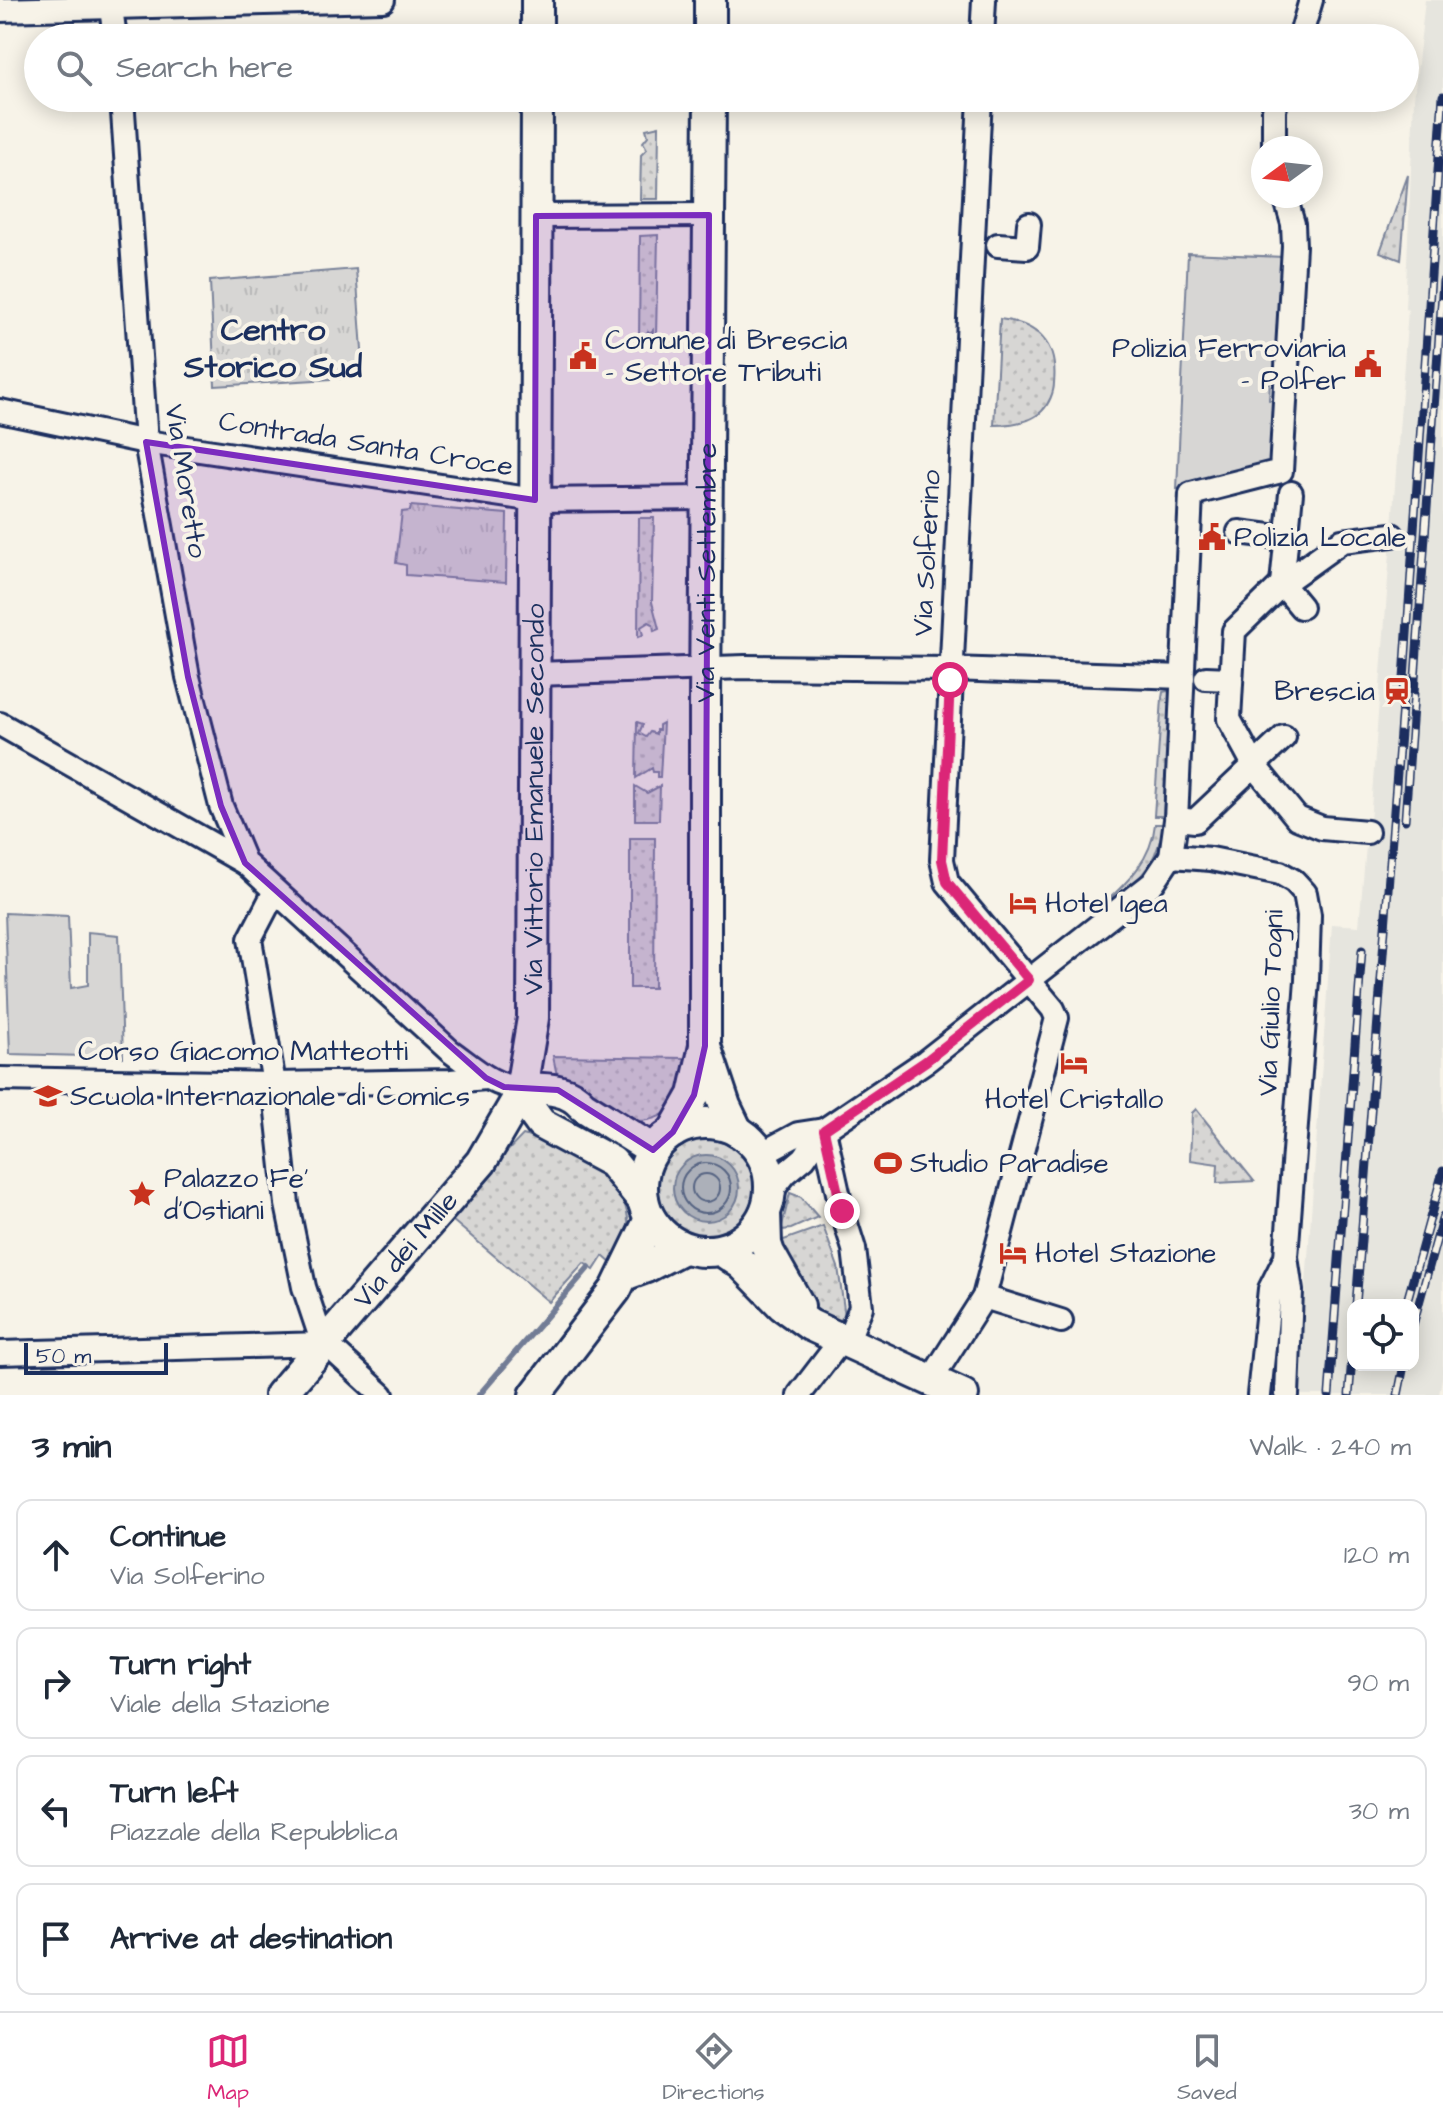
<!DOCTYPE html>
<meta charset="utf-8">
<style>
body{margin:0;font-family:"Architects Daughter",sans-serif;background:#f2f2f3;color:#1f2937}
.controls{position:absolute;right:24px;bottom:24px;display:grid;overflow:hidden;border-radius:16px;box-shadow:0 4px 20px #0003}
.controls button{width:72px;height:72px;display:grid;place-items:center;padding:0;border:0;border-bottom:2px solid #e0e1e3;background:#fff;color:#1f2937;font:40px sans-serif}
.compass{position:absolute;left:1251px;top:136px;width:72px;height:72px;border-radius:50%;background:#fff;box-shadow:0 4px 20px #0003;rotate:255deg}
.scale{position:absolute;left:24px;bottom:20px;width:144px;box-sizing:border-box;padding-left:8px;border:4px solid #1b2f5e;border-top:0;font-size:22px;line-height:28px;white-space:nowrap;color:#1b2f5e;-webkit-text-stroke:6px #f7f3e8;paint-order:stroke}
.stop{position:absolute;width:24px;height:24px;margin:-18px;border:6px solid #db2777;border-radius:50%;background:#fff}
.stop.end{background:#db2777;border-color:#fff;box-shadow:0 2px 8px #0008}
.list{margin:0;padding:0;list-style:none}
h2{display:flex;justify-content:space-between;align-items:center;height:104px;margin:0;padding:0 32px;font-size:34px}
h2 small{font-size:26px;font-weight:400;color:#747a83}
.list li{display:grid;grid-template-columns:52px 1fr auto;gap:24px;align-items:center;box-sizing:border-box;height:112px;margin:0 16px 16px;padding:0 16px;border:2px solid #e0e1e3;border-radius:16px}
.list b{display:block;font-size:30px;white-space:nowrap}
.list p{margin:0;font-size:26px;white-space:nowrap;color:#747a83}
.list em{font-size:26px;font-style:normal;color:#747a83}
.icon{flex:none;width:44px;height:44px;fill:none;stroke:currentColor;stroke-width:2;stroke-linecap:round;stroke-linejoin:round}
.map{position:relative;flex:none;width:1443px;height:1395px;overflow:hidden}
.search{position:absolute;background:#fff;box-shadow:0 4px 20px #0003;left:24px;right:24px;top:24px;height:88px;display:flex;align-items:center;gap:20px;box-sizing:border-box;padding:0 28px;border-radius:44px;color:#747a83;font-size:30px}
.sheet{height:616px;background:#fff}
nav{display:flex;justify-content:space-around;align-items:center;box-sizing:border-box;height:112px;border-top:2px solid #e0e1e3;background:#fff;font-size:22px;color:#747a83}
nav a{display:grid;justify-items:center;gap:4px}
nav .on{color:#db2777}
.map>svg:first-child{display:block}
.built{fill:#e6e5de;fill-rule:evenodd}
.grass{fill:url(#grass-dots);stroke:#798299;stroke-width:2;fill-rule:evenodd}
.park{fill:url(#park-tufts);stroke:#798299;stroke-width:2}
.garden{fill:#d7d6d4;stroke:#798299;stroke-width:2}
.water{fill:#acb0b9;stroke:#727c95;stroke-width:2}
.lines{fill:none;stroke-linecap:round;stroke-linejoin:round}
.shore{stroke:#556382;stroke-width:2}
.stream{stroke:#727c95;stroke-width:6}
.street-casing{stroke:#1b2f5e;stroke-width:28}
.secondary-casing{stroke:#1b2f5e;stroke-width:36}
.street{stroke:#f7f3e8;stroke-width:22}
.secondary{stroke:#f7f3e8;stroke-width:30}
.rail-casing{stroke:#1b2f5e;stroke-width:9}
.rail{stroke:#f7f3e8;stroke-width:6;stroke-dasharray:18;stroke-linecap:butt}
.route{stroke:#db2777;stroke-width:10}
.marked{fill:#7b2cbf;fill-opacity:0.2;stroke:#7b2cbf;stroke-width:6;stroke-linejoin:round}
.labels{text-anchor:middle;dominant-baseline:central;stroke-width:8;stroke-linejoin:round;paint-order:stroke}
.poi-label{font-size:28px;fill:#1b2f5e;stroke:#f7f3e8;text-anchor:start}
.street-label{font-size:28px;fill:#1b2f5e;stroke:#f7f3e8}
.quarter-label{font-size:32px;font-weight:bold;fill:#1b2f5e;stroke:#f7f3e8}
</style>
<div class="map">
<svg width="1443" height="1395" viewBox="0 0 1443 1395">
<defs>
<pattern id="grass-dots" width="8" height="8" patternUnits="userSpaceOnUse" patternTransform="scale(2)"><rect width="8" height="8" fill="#d7d6d4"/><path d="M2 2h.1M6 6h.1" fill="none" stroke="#b8b8b8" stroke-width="1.8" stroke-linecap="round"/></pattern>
<pattern id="park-tufts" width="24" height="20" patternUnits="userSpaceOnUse" patternTransform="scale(2)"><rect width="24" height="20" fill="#d7d6d4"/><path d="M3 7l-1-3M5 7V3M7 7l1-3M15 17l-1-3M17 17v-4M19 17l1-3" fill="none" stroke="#b8b8b8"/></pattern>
</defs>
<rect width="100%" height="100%" fill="#f7f3e8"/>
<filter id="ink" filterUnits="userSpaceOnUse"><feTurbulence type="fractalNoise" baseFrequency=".0125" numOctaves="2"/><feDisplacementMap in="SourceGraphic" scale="16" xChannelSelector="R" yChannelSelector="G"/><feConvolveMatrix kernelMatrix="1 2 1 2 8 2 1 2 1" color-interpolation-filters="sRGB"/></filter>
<g filter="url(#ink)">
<!-- built -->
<path class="built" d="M1425,0H1443V1373L1439,1395H1298L1332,924L1359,926L1368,823L1370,822L1408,310L1405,309L1414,98ZM1353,1305H1413V1365H1353Z"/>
<!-- grass -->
<g class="grass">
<path d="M659,126L658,199H640L641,155L647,149L643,142L648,136L646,129Z"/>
<path d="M1408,175L1401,260L1380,252Z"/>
<path d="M658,235L656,337L653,336V330L650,333L648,331L646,335H641L642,341L639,343L640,236Z"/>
<path d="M1000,319C1038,324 1058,343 1054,383C1054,392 1049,404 1042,411C1030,423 1009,425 994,425Z"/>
<path d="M639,518H654L652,602L659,629L654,631L653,624L649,622L641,627L643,635L638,637Z"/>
<path d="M1167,691L1170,692L1171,698L1163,816H1154L1162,698L1163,692Z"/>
<path d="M637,722L643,724L639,733L646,737L650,732L656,734V730H659V725L663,723L660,777H657V772H653L652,768L636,778Z"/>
<path d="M635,786L647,793L660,786L659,820H635Z"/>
<path d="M1155,824H1163C1159,870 1125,892 1092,919L1090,917C1119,889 1151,866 1155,824Z"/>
<path d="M630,838H655L654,988H630Z"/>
<path d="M553,1056L686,1058C683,1092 676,1121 636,1121L563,1084L556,1071Z"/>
<path d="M1196,1109L1254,1181L1217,1183L1218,1164L1190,1160L1192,1113Z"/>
<path d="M523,1135C535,1138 546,1145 558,1150C590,1166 632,1186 628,1230C627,1241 618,1254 612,1264L603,1256L594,1270L584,1263L549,1302L446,1215Z"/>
<path d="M697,1139C786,1137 760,1260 690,1235C678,1231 668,1222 662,1211C646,1180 667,1149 697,1139ZM699,1156L720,1159L717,1219H696L679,1207C676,1182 672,1166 699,1156Z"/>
<path d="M790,1193L801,1197L818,1217L791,1229L781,1230Z"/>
<path d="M823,1226L838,1267L845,1316L835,1323L815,1313L778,1242Z"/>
</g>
<!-- park -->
<g class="park">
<path d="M356,269L364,377L215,386L210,281Z"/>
<path d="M411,506L507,514L506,582L406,575V565L396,563L402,512L410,511Z"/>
</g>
<!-- garden -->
<g class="garden">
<path d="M1188,253L1284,257L1277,382H1270L1269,400L1276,401L1272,465L1177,489Z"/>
<path d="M5,913L68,916L71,988L88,985V932L119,935L123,1057L10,1054Z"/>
</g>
<!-- water -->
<circle class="water" cx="706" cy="1188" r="33"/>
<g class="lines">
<!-- shore -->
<g class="shore">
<circle cx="706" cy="1188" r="25"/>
<circle cx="706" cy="1188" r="14"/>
</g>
<!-- stream -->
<path class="stream" d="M479,1395L589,1267"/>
<!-- street casing -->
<g class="street-casing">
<g id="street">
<path d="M110,0L115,38"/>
<path d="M0,10L383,0"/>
<path d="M982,38L984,0"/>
<path d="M1300,38L1311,0"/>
<path d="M122,98L146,442L188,677L221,806L245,863"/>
<path d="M1274,148V110L1277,98"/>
<path d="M536,216L709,215"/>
<path d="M998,245L1027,247L1029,224"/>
<path d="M0,411L146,442L535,500L706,498"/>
<path d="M1291,493L1282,584L1301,607"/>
<path d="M1239,532L1286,538"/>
<path d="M535,674L745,667L951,669L1183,677"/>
<path d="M1206,678L1230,679"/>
<path d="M0,724L245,863L450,1051C473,1067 492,1087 521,1088"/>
<path d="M1186,820L1195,821L1284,737"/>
<path d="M1367,832L1322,828L1297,818L1254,765L1229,719L1234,631L1282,584L1342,541L1392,535"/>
<path d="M1171,856L1211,859L1280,873L1294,881L1305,893L1309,915L1307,980L1286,1257L1291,1291L1287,1395"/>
<path d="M0,1079L274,1084L451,1081L486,1078"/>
<path d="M761,1154L798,1134L824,1130"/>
<path d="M770,1193L786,1173L804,1158L824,1130L926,1061L1153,883L1171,856L1176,820L1191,494L1281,471L1294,246L1293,224L1285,196"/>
<path d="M984,1297L1061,1321"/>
<path d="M333,1350L382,1395"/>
<path d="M0,1353L323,1344L304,1287L287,1204L274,1084L250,939L275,891"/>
<path d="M931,1380L984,1297L1057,1018L1053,1009L947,882L942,860L980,98"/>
<path d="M799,1395L842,1339L851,1332L861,1307L854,1249L842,1211L824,1130"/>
<path d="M1259,1395L1270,1289L1286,1257"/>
</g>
</g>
<!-- secondary casing -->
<g class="secondary-casing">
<g id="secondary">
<path d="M537,0V38"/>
<path d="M710,38V0"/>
<path d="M705,1046L725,1106L737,1131"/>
<path d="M521,1088C544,1089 567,1087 583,1106L653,1150"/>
<path d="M520,1095L541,1124L612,1162L643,1200"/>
<circle cx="706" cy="1187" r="64"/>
<path id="s1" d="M673,1132L694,1095L705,1046V700L710,98"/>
<path d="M765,1213L766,1244L769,1253L799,1306"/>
<path d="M721,1250L742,1264L782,1305L810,1325L963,1395"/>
<path d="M624,1275L646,1267L683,1248"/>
<path id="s2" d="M280,1395L481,1162L520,1095L533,1018L537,98"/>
<path d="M535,1395L616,1289L650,1219"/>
</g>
</g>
<!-- street -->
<use href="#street" class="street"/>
<!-- secondary -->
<use href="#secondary" class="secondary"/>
<!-- rail casing -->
<g class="rail-casing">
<g id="rail">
<path d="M1405,820L1443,281"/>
<path d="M1356,1305L1403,694L1443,96"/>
<path d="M1406,1305L1443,1171"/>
<path d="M1413,1325L1443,1216"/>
<path d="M1329,1395L1362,950"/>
<path d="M1349,1395L1353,1345"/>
<path d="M1398,1395L1404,1365"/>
</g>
</g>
<!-- rail -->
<use href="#rail" class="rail"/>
</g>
</g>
<g class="lines" filter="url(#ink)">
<!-- route -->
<path class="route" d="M842,1211L824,1130L926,1061L1029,980L947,882L942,860L950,680"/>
</g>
<!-- marked area -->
<path class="marked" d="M709,215L705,1046L694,1095L673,1132L653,1150L558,1090L504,1087L486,1078L245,863L221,806L188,677L146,442L535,500L536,216Z"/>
<!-- icons -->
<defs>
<g id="civic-bare" transform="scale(2.16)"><path d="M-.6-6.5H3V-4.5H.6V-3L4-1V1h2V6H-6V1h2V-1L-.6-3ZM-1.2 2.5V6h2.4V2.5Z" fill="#c8321e" stroke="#f7f3e8" stroke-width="2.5" paint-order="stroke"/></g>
<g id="station-bare" transform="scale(2.16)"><path d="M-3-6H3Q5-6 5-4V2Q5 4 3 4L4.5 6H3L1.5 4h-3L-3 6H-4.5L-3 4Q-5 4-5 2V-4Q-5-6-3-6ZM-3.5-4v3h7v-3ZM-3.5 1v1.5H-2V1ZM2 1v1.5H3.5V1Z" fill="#c8321e" stroke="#f7f3e8" stroke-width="2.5" paint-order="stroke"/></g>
<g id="hotel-bare" transform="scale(2.16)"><path d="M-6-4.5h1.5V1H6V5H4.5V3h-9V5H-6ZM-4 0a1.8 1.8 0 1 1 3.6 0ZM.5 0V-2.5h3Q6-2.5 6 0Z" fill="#c8321e" stroke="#f7f3e8" stroke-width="2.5" paint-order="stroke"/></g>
<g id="school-bare" transform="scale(2.16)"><path d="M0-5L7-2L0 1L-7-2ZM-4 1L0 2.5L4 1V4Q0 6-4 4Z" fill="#c8321e" stroke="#f7f3e8" stroke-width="2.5" paint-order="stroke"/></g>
<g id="stadium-bare" transform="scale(2.16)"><path d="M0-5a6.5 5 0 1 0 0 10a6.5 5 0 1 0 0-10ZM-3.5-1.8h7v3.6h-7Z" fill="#c8321e" stroke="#f7f3e8" stroke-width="2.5" paint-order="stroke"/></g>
<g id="sight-bare" transform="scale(2.16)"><path d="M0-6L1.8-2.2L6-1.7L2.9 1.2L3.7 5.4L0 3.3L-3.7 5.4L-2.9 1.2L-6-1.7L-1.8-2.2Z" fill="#c8321e" stroke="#f7f3e8" stroke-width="2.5" paint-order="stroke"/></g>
</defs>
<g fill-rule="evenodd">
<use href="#civic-bare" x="583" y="356"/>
<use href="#civic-bare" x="1368" y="364"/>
<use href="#civic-bare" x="1212" y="537"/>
<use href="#station-bare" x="1397" y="691"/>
<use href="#hotel-bare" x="1023" y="903"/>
<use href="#hotel-bare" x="1074" y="1063"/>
<use href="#school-bare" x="48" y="1096"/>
<use href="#stadium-bare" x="888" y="1163"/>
<use href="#sight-bare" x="142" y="1194"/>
<use href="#hotel-bare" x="1013" y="1253"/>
</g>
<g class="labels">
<!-- poi labels -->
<g class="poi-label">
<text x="605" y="340">Comune di Brescia<tspan x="605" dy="32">- Settore Tributi</tspan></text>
<text x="1346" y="348" text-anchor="end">Polizia Ferroviaria<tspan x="1346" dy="32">- Polfer</tspan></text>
<text x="1234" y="537">Polizia Locale</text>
<text x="1375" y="691" text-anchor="end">Brescia</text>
<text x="1045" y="903">Hotel Igea</text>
<text x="70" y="1096">Scuola Internazionale di Comics</text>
<text x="1074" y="1099" text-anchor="middle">Hotel Cristallo</text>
<text x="910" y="1163">Studio Paradise</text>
<text x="164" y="1178">Palazzo Fe'<tspan x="164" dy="32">d'Ostiani</tspan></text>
<text x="1035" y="1253">Hotel Stazione</text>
</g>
<!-- street labels -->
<g class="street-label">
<text transform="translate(366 444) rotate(9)">Contrada Santa Croce</text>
<text transform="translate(186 481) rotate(81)">Via Moretto</text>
<text transform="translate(927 553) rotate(-87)">Via Solferino</text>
<text stroke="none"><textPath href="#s1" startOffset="566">Via Venti Settembre</textPath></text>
<text stroke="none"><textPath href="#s2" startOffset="682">Via Vittorio Emanuele Secondo</textPath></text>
<text transform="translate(1271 1003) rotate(-88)">Via Giulio Togni</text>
<text x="243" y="1051">Corso Giacomo Matteotti</text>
<text stroke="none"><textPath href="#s2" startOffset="192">Via dei Mille</textPath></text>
</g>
<!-- quarter labels -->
<g class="quarter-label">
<text x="273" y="330">Centro<tspan x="273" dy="37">Storico Sud</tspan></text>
</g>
</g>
</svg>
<div class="controls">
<button><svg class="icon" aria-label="locate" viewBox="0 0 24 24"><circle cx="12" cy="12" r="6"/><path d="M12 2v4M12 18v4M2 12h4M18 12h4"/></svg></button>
</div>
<svg class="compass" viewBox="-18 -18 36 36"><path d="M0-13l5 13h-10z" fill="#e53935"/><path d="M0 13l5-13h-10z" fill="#747a83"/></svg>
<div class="scale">50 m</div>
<div class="stop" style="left:950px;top:680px"></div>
<div class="stop end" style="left:842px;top:1211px"></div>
<div class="search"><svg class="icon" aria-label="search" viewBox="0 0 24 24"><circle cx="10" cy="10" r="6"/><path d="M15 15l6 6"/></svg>Search here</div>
</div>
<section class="sheet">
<h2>3 min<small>Walk · 240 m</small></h2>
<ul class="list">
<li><svg class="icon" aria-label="ahead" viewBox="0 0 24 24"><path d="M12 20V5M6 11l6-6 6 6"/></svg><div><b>Continue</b><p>Via Solferino</p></div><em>120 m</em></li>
<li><svg class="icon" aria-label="right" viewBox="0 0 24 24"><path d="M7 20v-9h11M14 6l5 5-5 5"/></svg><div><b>Turn right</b><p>Viale della Stazione</p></div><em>90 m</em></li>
<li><svg class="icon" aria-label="left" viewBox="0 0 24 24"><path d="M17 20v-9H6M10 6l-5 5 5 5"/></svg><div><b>Turn left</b><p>Piazzale della Repubblica</p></div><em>30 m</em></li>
<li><svg class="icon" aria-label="arrive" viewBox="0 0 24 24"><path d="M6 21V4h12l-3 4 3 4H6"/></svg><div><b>Arrive at destination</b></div></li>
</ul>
</section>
<nav>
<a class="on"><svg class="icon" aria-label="map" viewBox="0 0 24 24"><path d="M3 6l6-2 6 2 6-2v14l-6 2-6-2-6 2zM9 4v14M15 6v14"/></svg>Map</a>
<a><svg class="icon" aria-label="directions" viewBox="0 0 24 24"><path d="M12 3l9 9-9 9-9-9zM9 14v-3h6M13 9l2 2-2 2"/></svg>Directions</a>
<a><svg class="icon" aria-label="saved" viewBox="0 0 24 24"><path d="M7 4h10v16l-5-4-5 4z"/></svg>Saved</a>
</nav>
